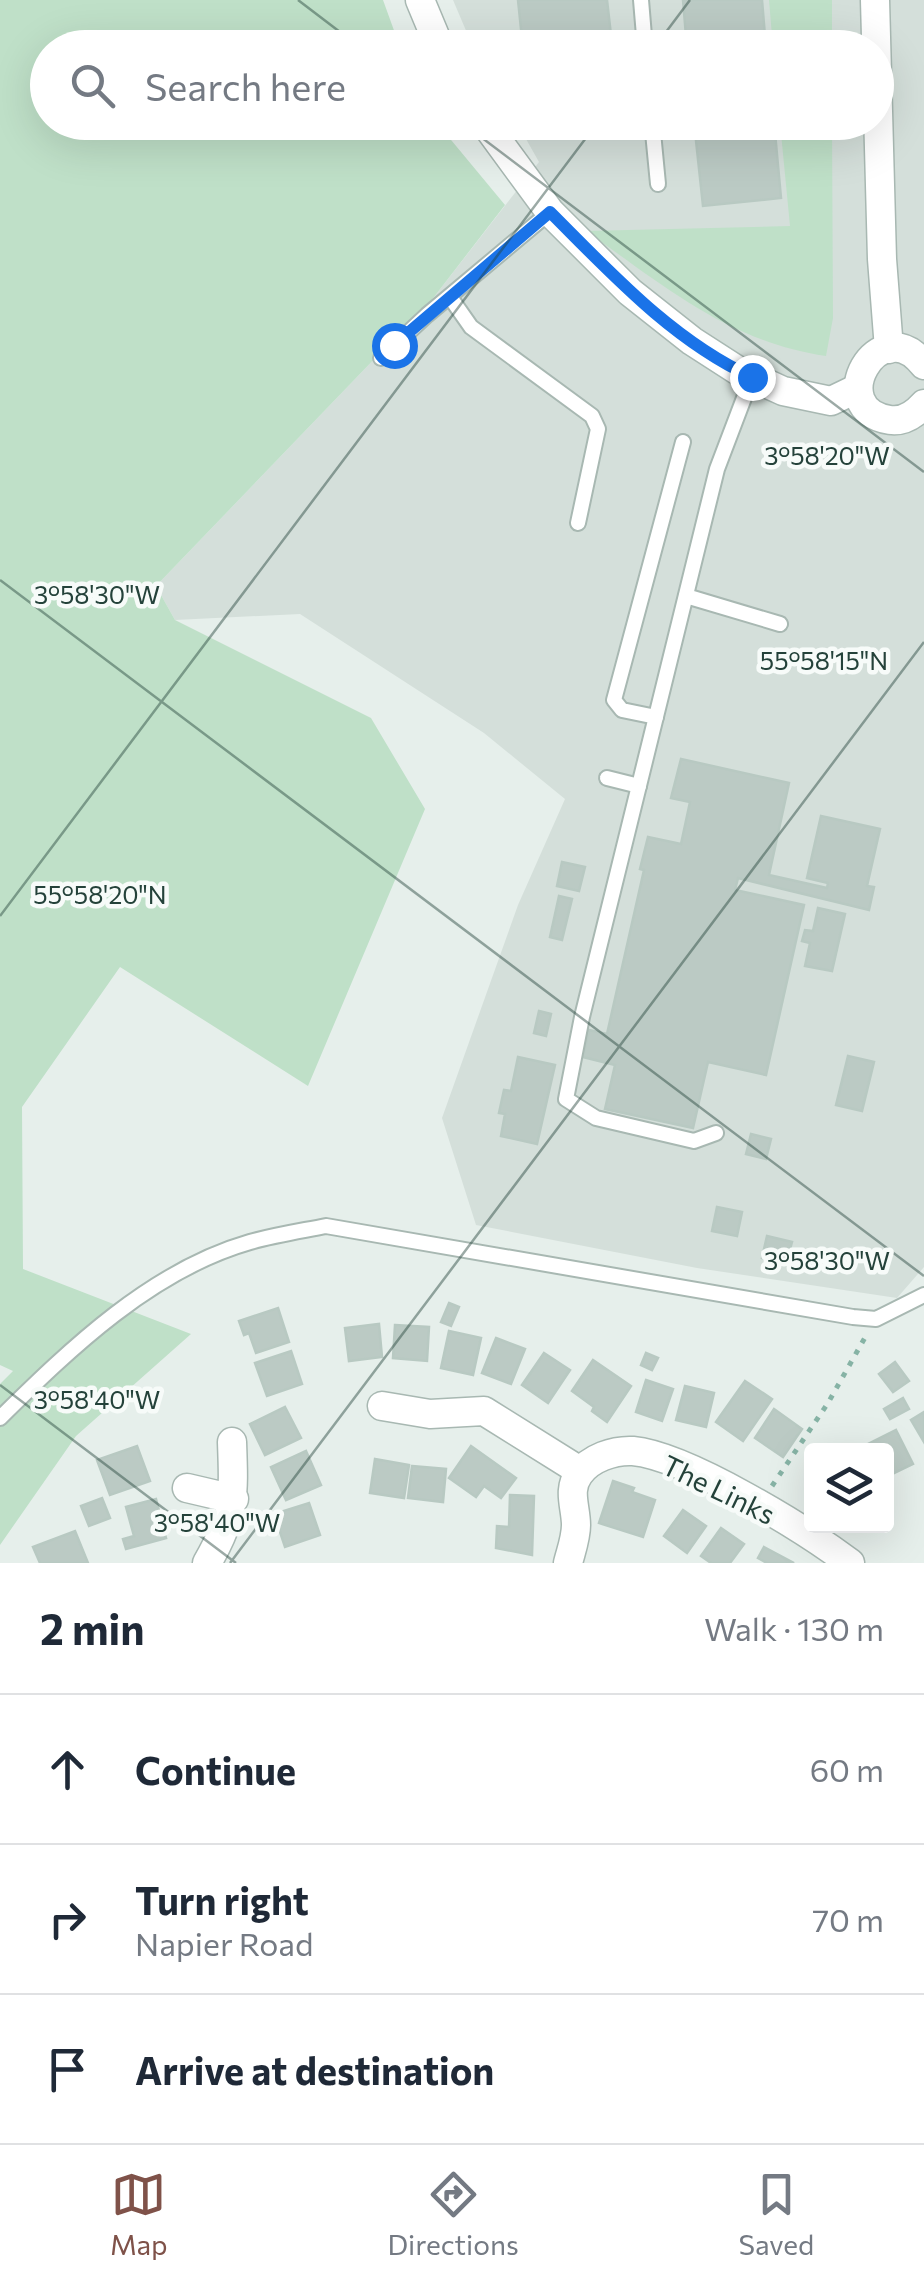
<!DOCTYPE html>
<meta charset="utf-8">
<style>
body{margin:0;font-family:Commissioner,sans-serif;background:#f2f2f3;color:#1f2937}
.controls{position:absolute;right:30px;bottom:30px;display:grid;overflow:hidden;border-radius:10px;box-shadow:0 10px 40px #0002}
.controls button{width:90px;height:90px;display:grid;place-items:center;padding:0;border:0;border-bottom:2px solid #e0e1e3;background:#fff;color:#1f2937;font:50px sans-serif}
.stop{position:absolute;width:30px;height:30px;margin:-22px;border:8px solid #1a73e8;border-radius:50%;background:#fff}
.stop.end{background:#1a73e8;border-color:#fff;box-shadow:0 2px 10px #0008}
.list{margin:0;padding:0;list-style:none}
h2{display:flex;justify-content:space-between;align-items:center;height:130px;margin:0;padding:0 40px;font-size:42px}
h2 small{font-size:32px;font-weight:400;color:#747a83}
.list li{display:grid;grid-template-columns:65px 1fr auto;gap:30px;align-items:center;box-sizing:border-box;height:150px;padding:0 40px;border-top:2px solid #e0e1e3}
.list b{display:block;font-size:38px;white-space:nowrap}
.list p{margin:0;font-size:32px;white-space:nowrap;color:#747a83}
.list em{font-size:32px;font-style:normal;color:#747a83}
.icon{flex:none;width:55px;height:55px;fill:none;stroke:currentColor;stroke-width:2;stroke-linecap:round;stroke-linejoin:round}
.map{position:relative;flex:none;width:924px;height:1563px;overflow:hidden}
.search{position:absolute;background:#fff;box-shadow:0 10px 40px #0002;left:30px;right:30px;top:30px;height:110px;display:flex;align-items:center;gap:25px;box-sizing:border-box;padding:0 35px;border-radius:55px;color:#747a83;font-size:38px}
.sheet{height:580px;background:#fff}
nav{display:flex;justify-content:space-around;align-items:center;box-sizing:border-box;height:140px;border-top:2px solid #e0e1e3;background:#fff;font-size:28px;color:#747a83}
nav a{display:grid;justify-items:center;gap:5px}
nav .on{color:#7f5249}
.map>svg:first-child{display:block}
.built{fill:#d4dfda}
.green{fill:#bfe0c8}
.building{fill:#bbcac4;stroke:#b8c9c2;stroke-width:2.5}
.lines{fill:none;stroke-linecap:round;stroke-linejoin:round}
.lane-casing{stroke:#a8b8b2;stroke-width:18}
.street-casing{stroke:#a8b8b2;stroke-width:31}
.path{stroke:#86b3a5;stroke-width:5;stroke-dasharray:5 8;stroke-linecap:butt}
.lane{stroke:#fff;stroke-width:14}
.street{stroke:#fff;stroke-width:28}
.route{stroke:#1a73e8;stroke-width:12}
.ticks{fill:none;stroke:#24423a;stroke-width:2.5;stroke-opacity:0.45}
.labels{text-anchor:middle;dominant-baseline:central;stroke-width:9;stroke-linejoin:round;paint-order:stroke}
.street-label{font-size:28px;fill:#24423a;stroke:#f7fbf9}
.ticks-label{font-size:25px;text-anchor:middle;fill:#24423a;stroke:#f7fbf9;stroke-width:9;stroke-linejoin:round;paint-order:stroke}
</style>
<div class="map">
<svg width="924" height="1563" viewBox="0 0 924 1563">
<rect width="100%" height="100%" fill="#e6efeb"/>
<!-- built -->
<path class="built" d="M453,0H924V1267L897,1298L697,1268L476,1225L442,1118L518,905L565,799L484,733L300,614L175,620L156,586L434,297L539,162L517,123L876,122V48L473,47Z"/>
<!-- green -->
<g class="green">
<path d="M0,0H383L400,47L48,48V122L437,123L505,205L434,297L156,586L175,620L371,718L425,809L308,1086L120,967L22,1107L23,1269L191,1334L76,1436L0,1545V1384L13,1371L0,1365Z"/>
<path d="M769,0H832V47H773Z"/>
<path d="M780,123H832L833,318L826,356C729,342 663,285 586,231L790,226Z"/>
</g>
<!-- building -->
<g class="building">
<path d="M518,0H607L611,35L598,36L599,48H523Z"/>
<path d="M683,0H762L766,48H687Z"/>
<path d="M694,122H774L781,198L703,206Z"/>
<path d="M681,759L789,783L769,875L827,888L828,883L807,878L821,816L880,829L867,886L874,887L869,910L738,878L735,890L804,905L766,1075L708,1062L693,1128L605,1109L615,1065L583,1057L589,1030L607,1034L644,870L640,869L648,837L681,844L690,802L671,798Z"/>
<path d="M562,862L585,867L579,891L557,886Z"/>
<path d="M559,896L572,899L562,940L550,937Z"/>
<path d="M818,908L845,914L832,971L805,966L810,943L802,941L805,930L813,931Z"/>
<path d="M539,1011L551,1014L546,1036L534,1033Z"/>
<path d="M848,1056L874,1062L862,1111L836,1105Z"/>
<path d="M518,1057L555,1065L537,1144L501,1136L505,1114L499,1113L504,1090L511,1091Z"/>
<path d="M751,1134L771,1139L766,1159L746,1154Z"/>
<path d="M717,1207L742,1212L737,1236L712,1231Z"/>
<path d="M767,1236L792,1242L786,1264L762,1258Z"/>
<path d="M449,1303L459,1307L451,1326L441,1322Z"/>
<path d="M278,1308L289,1342L256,1353L249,1333L244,1335L239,1321Z"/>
<path d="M379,1324L382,1357L349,1361L345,1328Z"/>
<path d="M395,1325L429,1327L427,1361L393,1358Z"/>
<path d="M449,1331L481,1338L473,1375L441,1368Z"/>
<path d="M496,1338L525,1349L511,1384L482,1373Z"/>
<path d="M291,1351L302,1384L267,1396L255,1363Z"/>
<path d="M544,1353L570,1370L548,1403L522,1385Z"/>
<path d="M646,1353L658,1358L652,1370L641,1365Z"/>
<path d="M593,1360L631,1386L607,1422L592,1411L594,1407L572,1391Z"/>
<path d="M895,1362L909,1381L893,1392L879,1374Z"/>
<path d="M646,1380L673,1389L662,1421L636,1412Z"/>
<path d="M745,1381L772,1399L743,1441L716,1422Z"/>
<path d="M685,1386L714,1393L706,1427L676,1420Z"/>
<path d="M903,1398L909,1409L890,1419L884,1409Z"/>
<path d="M285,1407L301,1438L265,1455L250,1424Z"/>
<path d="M774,1409L802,1429L783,1457L755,1438Z"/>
<path d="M924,1412V1442L911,1420Z"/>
<path d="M896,1430L913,1464L886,1477V1450H869L866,1445Z"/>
<path d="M137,1446L150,1481L110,1495L97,1460Z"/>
<path d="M471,1446L516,1478L501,1498L484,1486L476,1497L449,1478Z"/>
<path d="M306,1451L321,1485L286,1500L271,1467Z"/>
<path d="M375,1459L409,1465L404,1498L370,1493Z"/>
<path d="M412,1466L446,1469L443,1502L408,1498Z"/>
<path d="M613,1481L634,1488L632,1492L655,1500L643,1537L599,1523Z"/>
<path d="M510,1495L534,1496L532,1555L496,1548L497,1526L509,1527Z"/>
<path d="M102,1498L110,1518L89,1526L81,1506Z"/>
<path d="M156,1499L166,1538L126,1549L123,1539L134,1536L126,1507Z"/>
<path d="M309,1503L320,1535L285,1547L274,1514Z"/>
<path d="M683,1510L706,1526L687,1553L664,1536Z"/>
<path d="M721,1528L744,1544L730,1563H711L701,1556Z"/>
<path d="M75,1531L88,1563H40L33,1547Z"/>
<path d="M764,1547L794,1563H767L758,1558Z"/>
</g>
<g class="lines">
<!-- lane casing -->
<g class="lane-casing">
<g id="lane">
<path d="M641,0L645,48"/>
<path d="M652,122L658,184"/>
<path d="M450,297L471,327L592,416L598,429L578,523"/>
<path d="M381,358L427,315L550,212"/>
<path d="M686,596L780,624"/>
<path d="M656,717L622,710L614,700L683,442"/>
<path d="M607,778L639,786"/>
<path d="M716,1133L694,1141L596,1118L566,1099L582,1017L717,469L752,377"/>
<path d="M0,1418C71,1348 152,1270 250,1242C275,1235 301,1231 326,1226L853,1317L876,1319L924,1295"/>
</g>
</g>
<!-- street casing -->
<g class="street-casing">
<g id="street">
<path d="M420,0L440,48"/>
<path d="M875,0L882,259L889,349"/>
<path d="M484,122L550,212L630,292L692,341L737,370L783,391L831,401L858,388"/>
<path d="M924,365C879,307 822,410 890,420C904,422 915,414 924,404"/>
<path d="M382,1406L430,1414L484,1411L580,1471"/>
<path d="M187,1488L234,1499"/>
<path d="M207,1563C235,1515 234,1496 232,1442"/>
<path d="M568,1563C571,1551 576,1538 576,1525C576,1507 567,1490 579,1474C590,1458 614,1450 633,1451C687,1456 806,1530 850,1563"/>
</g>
</g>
<!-- path -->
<path class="path" d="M772,1486L828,1403L867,1334"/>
<!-- lane -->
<use href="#lane" class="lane"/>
<!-- street -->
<use href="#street" class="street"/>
</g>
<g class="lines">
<!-- route -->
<path class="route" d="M394,345L550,212C610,272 673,341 752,377"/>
</g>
<!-- ticks -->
<path class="ticks" d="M298,0L361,48M654,48L690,0M461,122L924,472M0,580L924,1276M0,916L598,122M0,1385L236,1563M230,1563L924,642"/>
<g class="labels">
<!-- street labels -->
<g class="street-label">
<text transform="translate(719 1489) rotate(26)">The Links</text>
</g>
</g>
<g class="ticks-label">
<text x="827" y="465">3°58'20"W</text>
<text x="97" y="604">3°58'30"W</text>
<text x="824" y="670">55°58'15"N</text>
<text x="100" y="904">55°58'20"N</text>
<text x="827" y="1270">3°58'30"W</text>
<text x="97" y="1409">3°58'40"W</text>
<text x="217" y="1532">3°58'40"W</text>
</g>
</svg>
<div class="controls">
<button><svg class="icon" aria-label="layers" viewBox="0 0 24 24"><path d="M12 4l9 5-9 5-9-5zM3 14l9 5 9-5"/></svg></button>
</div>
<div class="stop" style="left:394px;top:345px"></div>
<div class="stop end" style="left:752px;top:377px"></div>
<div class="search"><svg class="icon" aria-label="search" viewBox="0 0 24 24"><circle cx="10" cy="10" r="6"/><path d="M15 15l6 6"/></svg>Search here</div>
</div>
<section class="sheet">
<h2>2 min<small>Walk · 130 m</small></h2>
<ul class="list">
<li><svg class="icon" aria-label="ahead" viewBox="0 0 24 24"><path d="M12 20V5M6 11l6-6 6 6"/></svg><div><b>Continue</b></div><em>60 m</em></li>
<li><svg class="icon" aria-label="right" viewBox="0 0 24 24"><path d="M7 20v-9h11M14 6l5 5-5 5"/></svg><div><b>Turn right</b><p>Napier Road</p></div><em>70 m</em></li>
<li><svg class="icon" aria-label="arrive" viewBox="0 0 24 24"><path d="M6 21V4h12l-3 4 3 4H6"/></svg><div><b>Arrive at destination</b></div></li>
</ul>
</section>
<nav>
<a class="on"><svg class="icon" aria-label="map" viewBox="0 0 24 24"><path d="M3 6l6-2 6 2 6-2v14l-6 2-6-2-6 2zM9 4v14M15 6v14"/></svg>Map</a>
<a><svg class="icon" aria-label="directions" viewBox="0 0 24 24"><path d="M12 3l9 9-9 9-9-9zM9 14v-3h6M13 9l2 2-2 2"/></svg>Directions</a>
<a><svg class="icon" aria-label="saved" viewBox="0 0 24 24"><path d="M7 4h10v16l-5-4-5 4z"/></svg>Saved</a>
</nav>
